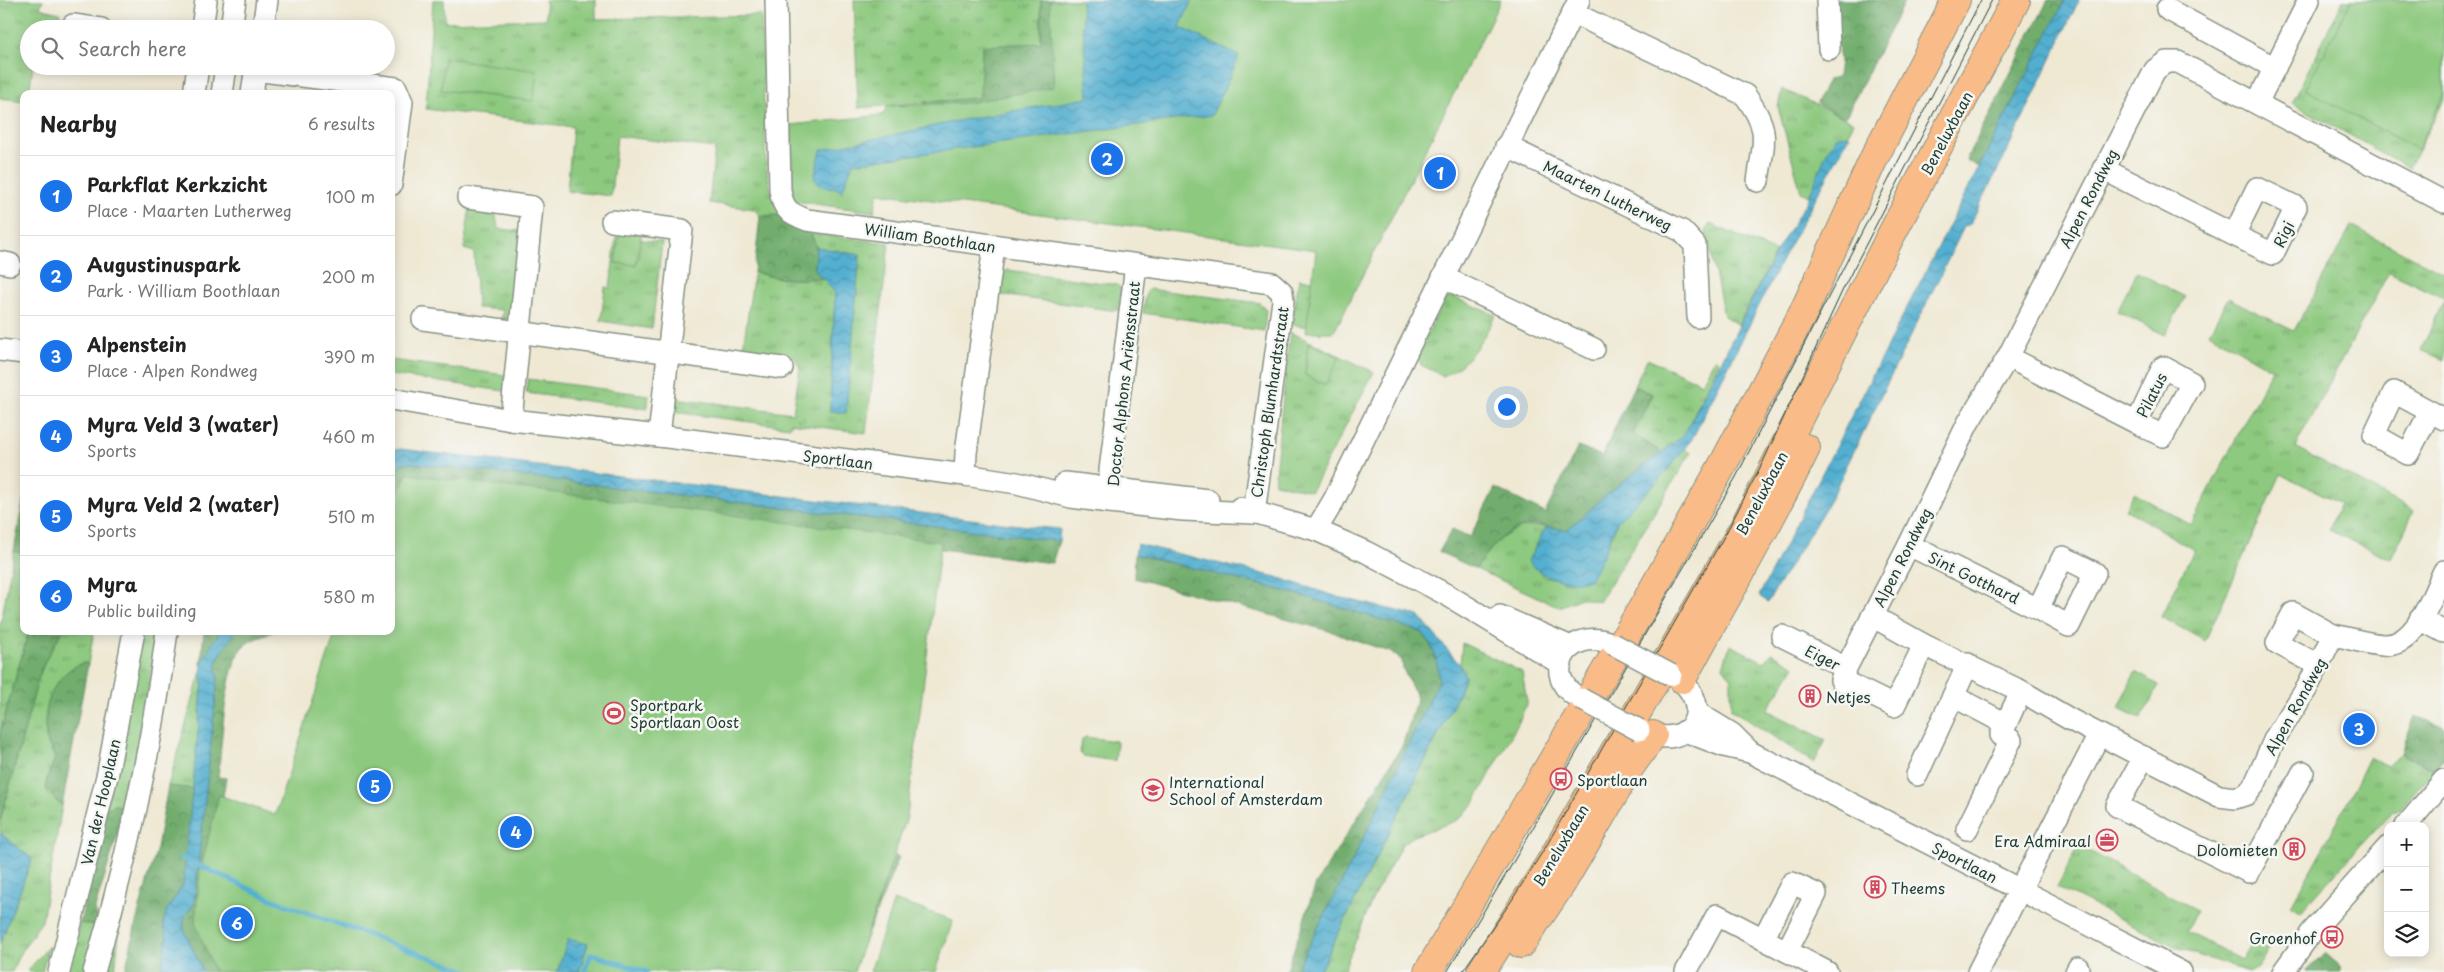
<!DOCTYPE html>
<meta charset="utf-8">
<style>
body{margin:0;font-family:"Playpen Sans",sans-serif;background:#f6f6f6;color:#222}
.controls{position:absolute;right:15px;bottom:15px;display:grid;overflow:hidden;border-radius:10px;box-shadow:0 2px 12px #0003}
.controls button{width:45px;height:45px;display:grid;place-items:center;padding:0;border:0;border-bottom:1px solid #e0e0e0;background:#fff;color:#222;font:25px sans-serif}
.you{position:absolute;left:1506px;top:406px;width:18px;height:18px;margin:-12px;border:4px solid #fff;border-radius:50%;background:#1a73e8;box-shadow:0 0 0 8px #1a73e833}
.badge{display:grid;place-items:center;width:32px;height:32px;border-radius:50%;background:#1a73e8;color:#fff;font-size:16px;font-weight:700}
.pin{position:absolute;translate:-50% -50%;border:2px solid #fff;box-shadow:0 1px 5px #0006}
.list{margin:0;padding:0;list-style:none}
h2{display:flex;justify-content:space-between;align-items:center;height:65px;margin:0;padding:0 20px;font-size:21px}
h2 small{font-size:16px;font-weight:400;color:#767676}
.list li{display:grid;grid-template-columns:32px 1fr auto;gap:15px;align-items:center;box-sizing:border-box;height:80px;padding:0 20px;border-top:1px solid #e0e0e0}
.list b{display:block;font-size:19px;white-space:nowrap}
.list p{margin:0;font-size:16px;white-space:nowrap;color:#767676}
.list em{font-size:16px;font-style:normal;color:#767676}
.icon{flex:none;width:28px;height:28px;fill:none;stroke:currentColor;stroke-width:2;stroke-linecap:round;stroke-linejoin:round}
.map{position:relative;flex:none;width:2444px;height:972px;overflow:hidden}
.search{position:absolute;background:#fff;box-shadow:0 2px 12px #0003;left:20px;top:20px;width:375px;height:55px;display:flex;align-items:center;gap:12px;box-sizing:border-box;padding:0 18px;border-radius:28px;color:#767676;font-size:19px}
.panel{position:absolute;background:#fff;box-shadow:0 2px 12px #0003;left:20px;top:90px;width:375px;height:545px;border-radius:10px}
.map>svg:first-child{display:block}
.grass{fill:url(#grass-tufts);stroke:#56835a}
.forest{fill:url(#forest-crowns);stroke:#487551}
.park{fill:#8dc97f;stroke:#56835a}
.water{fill:url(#water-waves);stroke:#387682}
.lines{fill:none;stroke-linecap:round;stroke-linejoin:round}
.stream{stroke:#52afd0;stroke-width:5}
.minor-casing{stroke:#879384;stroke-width:24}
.major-casing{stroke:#879384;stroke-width:30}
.minor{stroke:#fff;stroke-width:21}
.major{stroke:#f9bc89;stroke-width:28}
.tram{stroke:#1f3d34;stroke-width:1}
.minor-bridge-casing{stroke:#879384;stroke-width:24;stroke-linecap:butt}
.minor-bridge{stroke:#fff;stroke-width:21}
.labels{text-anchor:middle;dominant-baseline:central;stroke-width:5;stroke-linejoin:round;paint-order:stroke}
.street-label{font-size:15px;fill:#1f3d34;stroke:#f6f6f2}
.poi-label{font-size:15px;fill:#1f3d34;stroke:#f6f6f2;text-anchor:start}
</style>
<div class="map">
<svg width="2444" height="972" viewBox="0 0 2444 972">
<defs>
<pattern id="grass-tufts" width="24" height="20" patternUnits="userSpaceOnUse" patternTransform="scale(1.25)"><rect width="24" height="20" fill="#8dc97f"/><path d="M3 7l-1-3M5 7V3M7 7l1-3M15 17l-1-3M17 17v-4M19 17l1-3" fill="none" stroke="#73a469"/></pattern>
<pattern id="forest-crowns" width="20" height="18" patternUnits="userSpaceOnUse" patternTransform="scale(1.25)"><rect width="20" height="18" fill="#72ad6e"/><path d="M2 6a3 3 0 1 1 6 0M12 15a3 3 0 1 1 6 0" fill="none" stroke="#5d8e5b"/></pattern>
<pattern id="water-waves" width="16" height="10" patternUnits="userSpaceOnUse" patternTransform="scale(1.25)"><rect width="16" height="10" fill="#52afd0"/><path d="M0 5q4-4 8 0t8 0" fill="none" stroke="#4390aa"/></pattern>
</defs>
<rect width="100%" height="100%" fill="#f6f6f2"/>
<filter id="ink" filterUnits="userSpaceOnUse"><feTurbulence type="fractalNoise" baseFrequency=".02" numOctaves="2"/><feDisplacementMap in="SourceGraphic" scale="10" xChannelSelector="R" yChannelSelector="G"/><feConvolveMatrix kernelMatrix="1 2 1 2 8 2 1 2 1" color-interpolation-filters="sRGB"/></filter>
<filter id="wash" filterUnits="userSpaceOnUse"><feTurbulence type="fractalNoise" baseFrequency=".0096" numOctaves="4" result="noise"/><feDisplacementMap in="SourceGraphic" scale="20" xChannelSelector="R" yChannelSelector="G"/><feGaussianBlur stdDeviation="1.12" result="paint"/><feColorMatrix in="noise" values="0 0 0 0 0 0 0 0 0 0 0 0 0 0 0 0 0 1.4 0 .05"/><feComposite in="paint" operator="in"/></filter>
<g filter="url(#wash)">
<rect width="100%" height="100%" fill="#efe9d4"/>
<!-- grass -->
<g class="grass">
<path d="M0,0H43L40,8L60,13V29H29V66H33L29,94H24V101L0,98Z"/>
<path d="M433,0H444L445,22L546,19L545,0H596V19L761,15L766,166L774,203L782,215L760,216L754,209L709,203L715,148L617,136L611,196L567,191L573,127L426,109Z"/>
<path d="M854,0H1041V43L980,98L858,108Z"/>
<path d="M2343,0H2444V100L2409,168L2292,103Z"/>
<path d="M1782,89L1854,122L1813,198L1801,192L1778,107Z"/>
<path d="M470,205L495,209L498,229L521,231L512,313L508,319L501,320L503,310L477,308L474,252L464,249Z"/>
<path d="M1710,224L1776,252L1738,325L1724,316L1706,230Z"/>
<path d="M2351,226L2444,273V298L2389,272L2295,447L2414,511L2391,559L2329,530L2340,503L2281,474L2205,641L2161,617L2194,550L2125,509L2134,493L2191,525L2272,369L2209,333L2228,298L2294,331Z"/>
<path d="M811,234L889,243L866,433L790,423V427L665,411L666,397L793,413L800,368L793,355L743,348L754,272C781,280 795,280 823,278L835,292L830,411L860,255L816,247Z"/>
<path d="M616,237L662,242L652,329L601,321L605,287L610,288Z"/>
<path d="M1008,270L1118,285L1121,290L1118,311L1001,295L1003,274Z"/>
<path d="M1299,279L1327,281L1321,334L1312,327L1292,325Z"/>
<path d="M1149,289L1260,303L1266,309L1264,331L1143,313L1146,292Z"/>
<path d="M1453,297L1496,315C1483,338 1469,366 1443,376L1421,365L1417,356L1445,299Z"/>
<path d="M2444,300V360L2421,350Z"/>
<path d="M1290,332L1374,372L1311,491L1274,483Z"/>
<path d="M1715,358L1719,362L1684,435L1662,453L1633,434L1652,394L1634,386L1647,359L1702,383Z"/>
<path d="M391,360L506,375L504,391L391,375Z"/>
<path d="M528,379L649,395L647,409L526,393Z"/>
<path d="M1684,449L1691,453L1599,602L1581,598L1559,607L1476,569C1494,543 1511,522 1546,527L1528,561L1544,576L1565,581L1611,539L1617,522L1664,474Z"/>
<path d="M14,551L24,554V631H29L0,733V627Z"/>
<path d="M62,631H94L88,664L84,663L47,741L55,758L46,782L53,798L62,806L42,921L19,955L12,972H0V944L32,859L0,833V822L38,679L45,661Z"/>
<path d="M142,631H158L129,793L126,807L115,805L105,809Z"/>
<path d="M1462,643L1522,672L1527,702L1519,722L1473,805L1458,820L1414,836L1402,844L1372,900L1343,972H1319L1457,697L1465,676L1460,665Z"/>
<path d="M1730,645L1764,662L1772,653L1795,666L1767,710L1826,740L1814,763L1731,709V678L1723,667Z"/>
<path d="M201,671L203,682L193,789L168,786Z"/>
<path d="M2401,753L2434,770L2400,810L2392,811L2300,912L2291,905L2339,819L2370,756L2387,766Z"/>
<path d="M2079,845L2197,911L2187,932L2242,960L2252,943L2269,949L2258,967L2248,972L2180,949L2057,887Z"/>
<path d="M121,914L115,972H103Z"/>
<path d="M80,923L99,926L85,972H65Z"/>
<path d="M49,946L42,972H28L30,968Z"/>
</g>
<!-- forest -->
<g class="forest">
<path d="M1041,0H1081L1088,98L922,110L925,102L980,98L982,46L1041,43Z"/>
<path d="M1832,0H1905L1845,118L1817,103L1828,80L1838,76L1840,61Z"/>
<path d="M2048,0H2066L1979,167L1966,160Z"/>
<path d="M782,215L792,224L811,234L816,247L815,270L823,278C795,280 781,280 754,272L760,216Z"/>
<path d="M1634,386L1652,394L1633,434L1662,453L1610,492L1567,530C1556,529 1543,524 1532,525C1505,527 1490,549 1476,569L1439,552L1452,529L1470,537L1495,488L1545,513L1578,447L1602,456Z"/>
<path d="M402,463H414L1059,541L1052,563L680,516L391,603V477Z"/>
<path d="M24,497V554L14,551Z"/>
<path d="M1135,554L1297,594L1422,632C1434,648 1438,660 1439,680L1352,862L1295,972H1286L1316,884L1403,744L1417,698L1403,669L1402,660L1390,652L1333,632L1134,578Z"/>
<path d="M29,631H62L45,661L38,679L0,822V733Z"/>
<path d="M204,631H220L201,665Z"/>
<path d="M236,631H273C265,638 253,637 245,645C224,664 222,746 218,777L226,778L220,814L231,972H203L183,927L185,915L194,905L218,676C211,661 228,644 236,631Z"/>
<path d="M84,663L88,664L62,806L46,789V782L55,758C53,750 47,744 46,736C41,708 55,670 84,663Z"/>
<path d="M2415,716L2444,727V759L2434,770L2401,753Z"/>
<path d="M168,786L193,789L183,885L167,910L163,924L167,937L161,972H125L137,918L157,848Z"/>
<path d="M115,805L126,807L95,908L99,926L80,923L105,809Z"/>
<path d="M885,853L899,857L852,972H843Z"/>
<path d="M2325,953L2340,966L2341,972H2306Z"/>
</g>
<!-- park -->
<g class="park">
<path d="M1050,0H1501L1334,332H1306L1316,250L878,193L874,212L793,201L791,125L882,115L888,106L968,103L1054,87Z"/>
<path d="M2352,0H2444V93L2418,150L2305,89Z"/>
<path d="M444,58L537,71L533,101L441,90Z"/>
<path d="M620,230L642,233L636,265L615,263Z"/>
<path d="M2137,272L2185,297L2165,335L2117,311Z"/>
<path d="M1308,343L1340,357L1325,385L1305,375Z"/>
<path d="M407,474L941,542L907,817L854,972H215L195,923L200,872L219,795L275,815L336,631H391V509Z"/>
<path d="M2135,672L2159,685L2141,719L2119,708Z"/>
<path d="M1085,737L1116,741L1117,743L1115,761L1083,756L1080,753L1082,740Z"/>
<path d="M894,900L953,920L936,972H870Z"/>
</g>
<!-- water -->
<g class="water">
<path d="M1081,0H1192L1180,27L1239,56L1212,115L853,163L842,192L836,188L820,186L814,178L821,150L967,119L1088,98Z"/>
<path d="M2065,0H2079L2007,152L1970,224L1964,227L1830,500L1768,602L1759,596Z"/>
<path d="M1850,135L1785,254L1692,439L1664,474L1617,522L1604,554L1590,580C1568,584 1542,579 1528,561L1546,527L1567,530L1610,492L1684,435L1776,252L1808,199L1827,152L1837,136Z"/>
<path d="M816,247L860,255L846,413L830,411L835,292L815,270Z"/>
<path d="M400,449L1027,526L1060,529L1059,541L414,463H402L391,477V451Z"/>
<path d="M1137,544L1276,577L1338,597L1419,616L1460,665L1465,676L1457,697L1319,972H1295L1352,862L1439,680C1438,660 1434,647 1422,632L1297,594L1135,554Z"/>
<path d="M220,631H236C228,644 211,661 218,676L194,905L185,915L183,927L203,972H161L167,937L163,924L167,910L183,885L203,682C196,664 211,647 220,631Z"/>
<path d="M0,833L32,859L0,944Z"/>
<path d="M568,939L588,944L579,972H557Z"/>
</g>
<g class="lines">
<!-- stream -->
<g class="stream">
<path d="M181,857L276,901L469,972"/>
<path d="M584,972L591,954L646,972"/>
</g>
</g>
</g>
<g filter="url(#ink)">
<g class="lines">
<!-- minor casing -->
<g class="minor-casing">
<g id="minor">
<path d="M776,0L780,190C783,210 789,213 807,220L1272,283L1282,292L1283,301L1254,513"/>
<path d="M1827,0L1829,49"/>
<path d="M2167,9L2275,68"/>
<path d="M1573,13L1745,95C1771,131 1764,139 1758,181"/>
<path d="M73,25L101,29"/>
<path d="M202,29L206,0"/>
<path d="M231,29L235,0"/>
<path d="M263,29L267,0"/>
<path d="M255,70L396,88L402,102L391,185"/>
<path d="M194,94L198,66"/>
<path d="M222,94L226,66"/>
<path d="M252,94L256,66"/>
<path d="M2257,103L2309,0"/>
<path d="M1506,146L1682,231L1695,245L1698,317"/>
<path d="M2103,169L2234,235L2257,188L2296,207L2273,254L2234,235"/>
<path d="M468,198L532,207L511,420"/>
<path d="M612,221L682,230L659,436"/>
<path d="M0,262L10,264"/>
<path d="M1443,277L1594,349"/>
<path d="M423,319L782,368"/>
<path d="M0,350L24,353"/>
<path d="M2008,357L2137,423L2163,367L2192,383L2163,436L2137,423"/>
<path d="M391,399L511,420L659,436L965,475L1017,483L1071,497L1109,502L1183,510L1254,513"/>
<path d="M2430,412L2408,454L2374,435L2394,392L2444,419"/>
<path d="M965,475L966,453L994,246"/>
<path d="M1065,483L1208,500"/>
<path d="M1110,500V470L1136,265"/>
<path d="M1240,508L1316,530L1366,552L1449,596L1561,664"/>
<path d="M1316,530L1334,500L1579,0"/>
<path d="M1909,545L2038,609L2063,557L2095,573L2069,626L2038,609"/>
<path d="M1500,616L1571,647"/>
<path d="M1872,616L1924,645L2021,691L2073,721L2219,796L2235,798L2247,794L2255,784L2275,738L2307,688L2333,635C2349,638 2367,644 2383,645C2416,648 2432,596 2444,571"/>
<path d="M2420,619L2444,632"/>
<path d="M1782,636L1846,668L1841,680L1894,706L1924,645"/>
<path d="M2318,665L2277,643L2293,613L2333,635"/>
<path d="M1846,668L1909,545L1968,423L2008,357L2155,70L2166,62H2178L2444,202"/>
<path d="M1953,696L2006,724"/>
<path d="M1581,699C1538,678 1566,624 1613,644"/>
<path d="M1696,712L1732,734L1748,750"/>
<path d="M1640,731C1651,734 1662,739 1674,736C1709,727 1699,687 1671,675"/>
<path d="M1685,731L1724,746L1750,752L2181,972"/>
<path d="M2144,757L2117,806L2249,872L2303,772"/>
<path d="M1917,775L1968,664"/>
<path d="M2406,826L2444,780"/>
<path d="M1967,829L2011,740L2001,735L2021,691"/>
<path d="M1763,939L1792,883L1816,894L1787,951"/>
<path d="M59,972L108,772L134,631"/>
<path d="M94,972C127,860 152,747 167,631"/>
<path d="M1686,972L1717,915L1827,972"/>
<path d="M1978,972L2099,735"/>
<path d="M2076,972L2078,968"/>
<path d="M2283,972L2311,933L2388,847"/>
</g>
</g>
<!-- major casing -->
<g class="major-casing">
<g id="major">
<path d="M1682,679C1723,602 1768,527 1806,448"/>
<path d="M1521,944L1562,883L1630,767L1653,735"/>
<path d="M1428,972L1643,607L1726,459L1803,313L1875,156L1956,0"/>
<path d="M1481,972L1550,863L1744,527L1889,239L2016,0"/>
</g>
</g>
<!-- minor -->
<use href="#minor" class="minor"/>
<!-- major -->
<use href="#major" class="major"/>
<!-- tram -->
<g class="tram">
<path d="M1447,972L1508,871L1736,477L1981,0"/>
<path d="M1462,972L1510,903L1545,848L1726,533L1763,462L1845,285L1992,0"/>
</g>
<!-- minor-bridge casing -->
<g class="minor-bridge-casing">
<g id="minor-bridge">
<path d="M1613,644L1671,675"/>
<path d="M1581,699L1639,730"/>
</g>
</g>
<!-- minor-bridge -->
<use href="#minor-bridge" class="minor-bridge"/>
</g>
</g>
<!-- icons -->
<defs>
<g id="building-ring" transform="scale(1.125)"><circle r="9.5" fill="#f6f6f2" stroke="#d1495b" stroke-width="1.5"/><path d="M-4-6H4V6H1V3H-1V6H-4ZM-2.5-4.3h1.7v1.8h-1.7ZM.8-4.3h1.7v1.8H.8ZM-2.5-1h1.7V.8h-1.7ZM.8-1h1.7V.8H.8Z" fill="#d1495b"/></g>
<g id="stadium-ring" transform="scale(1.125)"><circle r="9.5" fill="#f6f6f2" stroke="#d1495b" stroke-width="1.5"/><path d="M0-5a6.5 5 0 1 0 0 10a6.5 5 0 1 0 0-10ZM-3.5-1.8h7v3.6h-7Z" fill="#d1495b"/></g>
<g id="bus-ring" transform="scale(1.125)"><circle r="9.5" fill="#f6f6f2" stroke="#d1495b" stroke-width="1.5"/><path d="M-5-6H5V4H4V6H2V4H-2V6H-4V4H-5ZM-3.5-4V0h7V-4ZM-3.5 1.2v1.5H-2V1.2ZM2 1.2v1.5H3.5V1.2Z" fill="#d1495b"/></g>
<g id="school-ring" transform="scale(1.125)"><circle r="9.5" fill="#f6f6f2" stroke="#d1495b" stroke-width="1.5"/><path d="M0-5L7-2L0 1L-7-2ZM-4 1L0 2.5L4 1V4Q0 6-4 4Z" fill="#d1495b"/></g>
<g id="office-ring" transform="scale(1.125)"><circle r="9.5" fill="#f6f6f2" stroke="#d1495b" stroke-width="1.5"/><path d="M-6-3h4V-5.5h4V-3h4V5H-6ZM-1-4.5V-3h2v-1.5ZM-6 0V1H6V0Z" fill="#d1495b"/></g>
</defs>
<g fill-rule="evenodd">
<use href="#building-ring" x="1810" y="696"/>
<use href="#stadium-ring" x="614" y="713"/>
<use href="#bus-ring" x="1561" y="779"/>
<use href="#school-ring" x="1153" y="790"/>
<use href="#office-ring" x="2107" y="840"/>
<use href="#building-ring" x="2294" y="849"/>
<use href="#building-ring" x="1875" y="887"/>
<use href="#bus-ring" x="2332" y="937"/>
</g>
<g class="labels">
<!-- street labels -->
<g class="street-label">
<text transform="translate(1946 133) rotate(-62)">Beneluxbaan</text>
<text transform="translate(1608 195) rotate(26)">Maarten Lutherweg</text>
<text transform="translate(2088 198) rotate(-63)">Alpen Rondweg</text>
<text transform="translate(2283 234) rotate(-64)">Rigi</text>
<text transform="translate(930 237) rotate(8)">William Boothlaan</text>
<text transform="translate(1123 384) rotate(-84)">Doctor Alphons Ariënsstraat</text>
<text transform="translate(2151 395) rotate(-63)">Pilatus</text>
<text transform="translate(1269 402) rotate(-82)">Christoph Blumhardtstraat</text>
<text transform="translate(838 459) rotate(7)">Sportlaan</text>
<text transform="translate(1761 493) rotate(-62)">Beneluxbaan</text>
<text transform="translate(1902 557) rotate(-63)">Alpen Rondweg</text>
<text transform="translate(1974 577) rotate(26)">Sint Gotthard</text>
<text transform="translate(1823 657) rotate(27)">Eiger</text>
<text transform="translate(2295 706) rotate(-61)">Alpen Rondweg</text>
<text transform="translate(100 802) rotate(-77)">Van der Hooplaan</text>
<text transform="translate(1560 845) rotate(-59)">Beneluxbaan</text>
<text transform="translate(1965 862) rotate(27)">Sportlaan</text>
</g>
<!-- poi labels -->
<g class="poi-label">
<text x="1826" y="696">Netjes</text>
<text x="630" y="704">Sportpark<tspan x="630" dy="17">Sportlaan Oost</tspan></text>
<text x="1577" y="779">Sportlaan</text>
<text x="1169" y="781">International<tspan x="1169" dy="17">School of Amsterdam</tspan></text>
<text x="2091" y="840" text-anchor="end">Era Admiraal</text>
<text x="2278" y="849" text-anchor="end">Dolomieten</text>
<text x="1891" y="887">Theems</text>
<text x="2316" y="937" text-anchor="end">Groenhof</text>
</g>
</g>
</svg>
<div class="controls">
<button>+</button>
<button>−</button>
<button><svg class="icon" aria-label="layers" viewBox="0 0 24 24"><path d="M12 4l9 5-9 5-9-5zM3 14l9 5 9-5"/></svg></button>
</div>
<div class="you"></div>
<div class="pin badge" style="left:1440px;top:173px">1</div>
<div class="pin badge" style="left:1107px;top:159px">2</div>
<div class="pin badge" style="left:2359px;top:729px">3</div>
<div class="pin badge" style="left:516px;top:832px">4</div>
<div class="pin badge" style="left:375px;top:786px">5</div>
<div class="pin badge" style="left:237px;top:923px">6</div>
<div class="search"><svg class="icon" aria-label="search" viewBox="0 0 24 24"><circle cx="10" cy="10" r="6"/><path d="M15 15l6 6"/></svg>Search here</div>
<section class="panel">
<h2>Nearby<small>6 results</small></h2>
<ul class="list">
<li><span class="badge">1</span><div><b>Parkflat Kerkzicht</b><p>Place · Maarten Lutherweg</p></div><em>100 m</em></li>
<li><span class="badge">2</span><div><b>Augustinuspark</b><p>Park · William Boothlaan</p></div><em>200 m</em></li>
<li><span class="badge">3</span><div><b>Alpenstein</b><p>Place · Alpen Rondweg</p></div><em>390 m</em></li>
<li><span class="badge">4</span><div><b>Myra Veld 3 (water)</b><p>Sports</p></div><em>460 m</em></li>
<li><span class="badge">5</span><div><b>Myra Veld 2 (water)</b><p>Sports</p></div><em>510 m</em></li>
<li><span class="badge">6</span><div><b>Myra</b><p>Public building</p></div><em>580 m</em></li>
</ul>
</section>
</div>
